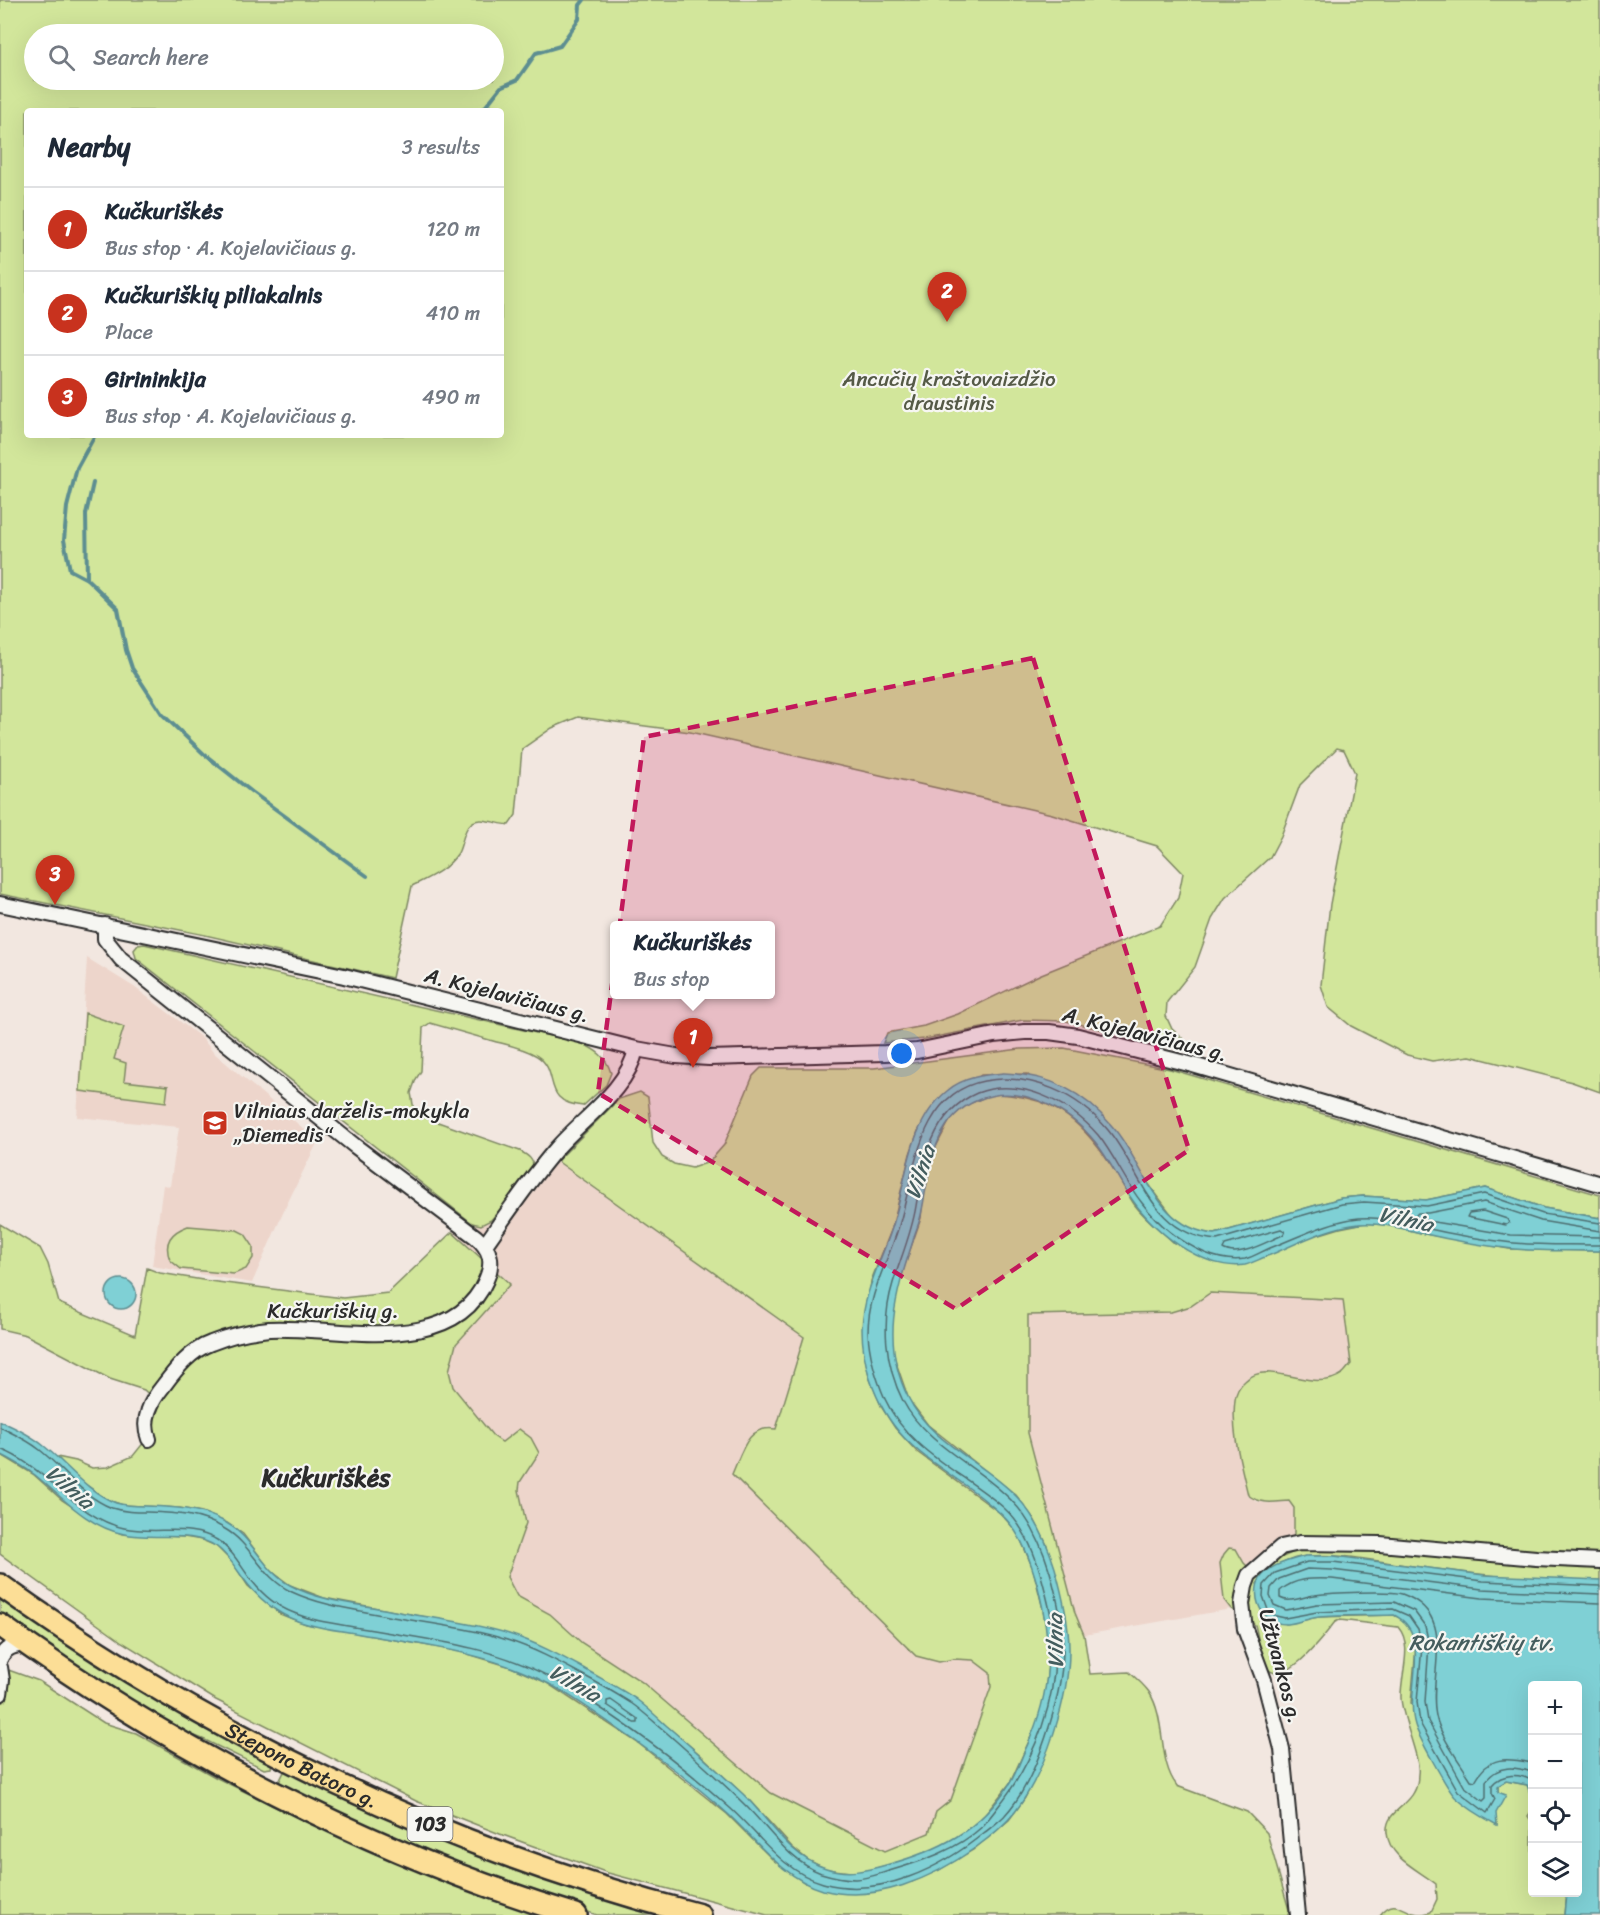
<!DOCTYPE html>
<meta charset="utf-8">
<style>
body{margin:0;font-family:Sriracha,sans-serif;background:#f6f6f7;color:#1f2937}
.controls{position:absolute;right:18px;bottom:18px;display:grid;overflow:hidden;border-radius:6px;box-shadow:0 6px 24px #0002}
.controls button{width:54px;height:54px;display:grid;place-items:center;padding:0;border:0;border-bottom:2px solid #e0e1e3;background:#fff;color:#1f2937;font:30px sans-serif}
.you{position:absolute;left:902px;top:1054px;width:21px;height:21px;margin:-15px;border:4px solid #fff;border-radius:50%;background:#1a73e8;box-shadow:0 0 0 9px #1a73e833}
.badge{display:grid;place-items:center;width:39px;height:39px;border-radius:50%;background:#c8321e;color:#fff;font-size:20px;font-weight:700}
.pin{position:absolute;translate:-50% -50px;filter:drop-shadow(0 2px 3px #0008)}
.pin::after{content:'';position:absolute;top:32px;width:21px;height:18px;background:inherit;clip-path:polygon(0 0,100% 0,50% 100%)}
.popup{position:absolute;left:610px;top:921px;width:165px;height:78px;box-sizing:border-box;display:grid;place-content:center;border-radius:6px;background:#fff;filter:drop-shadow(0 2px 4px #0005);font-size:20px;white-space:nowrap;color:#747a83}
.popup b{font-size:22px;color:#1f2937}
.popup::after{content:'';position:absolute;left:50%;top:100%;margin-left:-12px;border:12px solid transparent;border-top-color:#fff}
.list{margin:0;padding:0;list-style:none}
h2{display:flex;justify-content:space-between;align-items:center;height:78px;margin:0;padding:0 24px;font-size:26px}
h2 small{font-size:20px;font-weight:400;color:#747a83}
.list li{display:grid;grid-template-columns:39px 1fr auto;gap:18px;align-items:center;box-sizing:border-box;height:84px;padding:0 24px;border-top:2px solid #e0e1e3}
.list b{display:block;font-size:22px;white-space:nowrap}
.list p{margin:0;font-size:20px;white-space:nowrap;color:#747a83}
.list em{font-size:20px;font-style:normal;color:#747a83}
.icon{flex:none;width:33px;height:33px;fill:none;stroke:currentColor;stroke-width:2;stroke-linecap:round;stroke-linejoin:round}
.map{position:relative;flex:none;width:1600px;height:1915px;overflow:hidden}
.search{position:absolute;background:#fff;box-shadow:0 6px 24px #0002;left:24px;top:24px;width:480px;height:66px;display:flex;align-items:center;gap:15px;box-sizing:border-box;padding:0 21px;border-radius:33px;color:#747a83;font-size:22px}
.panel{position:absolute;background:#fff;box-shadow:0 6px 24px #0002;left:24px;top:108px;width:480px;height:330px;border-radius:6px}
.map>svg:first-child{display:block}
.built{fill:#edd5cb}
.green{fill:#d2e69b;stroke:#7e8863;stroke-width:1.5;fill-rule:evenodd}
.water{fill:#7fd0d5;stroke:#5d8e91;stroke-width:1.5}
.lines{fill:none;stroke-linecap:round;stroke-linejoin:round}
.shore{stroke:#4d6d6f;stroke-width:1.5}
.stream{stroke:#5d8e91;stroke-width:4}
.minor-casing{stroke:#2b2b2b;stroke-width:18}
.primary-casing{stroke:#2b2b2b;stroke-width:26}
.minor{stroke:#f6f6f2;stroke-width:14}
.primary{stroke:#fcde96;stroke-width:21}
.marked{fill:#c2185b;fill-opacity:0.2;stroke:#c2185b;stroke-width:4.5;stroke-dasharray:12 8;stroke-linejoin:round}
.labels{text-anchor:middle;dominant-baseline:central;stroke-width:4.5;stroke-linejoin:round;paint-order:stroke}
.shield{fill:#f6f6f2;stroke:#686867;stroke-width:1.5}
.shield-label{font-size:20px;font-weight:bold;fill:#2b2b2b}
.park-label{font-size:21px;fill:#555a47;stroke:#f6f6f2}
.street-label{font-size:21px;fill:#2b2b2b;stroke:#f6f6f2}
.poi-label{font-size:21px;fill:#2b2b2b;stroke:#f6f6f2;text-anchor:start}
.water-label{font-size:22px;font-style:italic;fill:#445d5e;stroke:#f6f6f2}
.quarter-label{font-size:24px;font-weight:bold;fill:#2b2b2b;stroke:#f6f6f2}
</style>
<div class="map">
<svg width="1600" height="1915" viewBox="0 0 1600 1915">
<rect width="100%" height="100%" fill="#f2e7e0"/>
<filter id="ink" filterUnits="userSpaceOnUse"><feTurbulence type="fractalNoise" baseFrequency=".0167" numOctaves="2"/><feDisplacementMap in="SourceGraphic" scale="12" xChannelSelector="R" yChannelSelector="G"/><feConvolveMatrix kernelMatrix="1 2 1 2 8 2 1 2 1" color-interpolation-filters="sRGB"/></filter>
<g filter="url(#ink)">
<!-- built -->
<g class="built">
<path d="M87,958L134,987L202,1038L213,1052L318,1141L287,1204L252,1283L152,1266L163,1185L170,1186L179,1127L77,1117Z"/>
<path d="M547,1154L804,1337L776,1429L768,1427L755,1432L939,1662L954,1659L973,1660L990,1673L991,1687L951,1800L936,1812L929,1833L885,1852L771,1793L642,1682L582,1643L550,1614L517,1596L507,1577L526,1523L519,1490L520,1482L539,1453L502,1442L493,1436L453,1387L449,1371L456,1344L510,1284L452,1232L472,1223L481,1225Z"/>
<path d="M1210,1293L1343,1300L1351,1364L1342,1374L1328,1380H1305L1268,1372L1251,1375L1239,1387L1235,1400L1255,1501L1267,1503L1288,1501L1294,1508V1552L1271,1562L1256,1575L1244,1563L1236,1549L1224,1600L1231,1609L1084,1635L1075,1613L1028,1433V1314L1171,1312L1191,1306Z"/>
</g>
<!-- green -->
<g class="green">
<path d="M0,0H1600V1092L1572,1082L1470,1056L1432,1061L1407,1055L1351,1026L1328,1007L1321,985L1330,904L1355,773L1344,750L1337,748L1300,785L1281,836L1270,857L1225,898L1212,919L1195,967L1167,1002L1166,1016L1172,1029L1182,1038L1185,1050L1066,1021L1023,1020L925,1039L883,1043L887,1033L924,1026L958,1014L1039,975L1160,926L1178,898L1183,873L1157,846L1052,814L690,732L578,717L552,728L522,749L516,815L509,825C501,824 487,820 481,820C463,820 464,842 458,853C447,870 430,877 412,886L392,978L205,935L0,894ZM34,34H494V80H34ZM27,111H501V435H27Z"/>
<path d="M144,944L581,1043C596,1050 606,1056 611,1073L606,1085L583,1106C539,1102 562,1072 537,1056C524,1048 508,1045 493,1041C472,1035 451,1029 430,1023L423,1028L421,1071L416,1079L411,1093L414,1110L421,1116L520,1151C529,1156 533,1159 534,1169L491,1220L481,1225L472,1223L136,958L134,950L138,945Z"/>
<path d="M85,1013L124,1027L114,1059L126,1063L124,1081L168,1086L166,1102L80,1091Z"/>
<path d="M1064,1048L1170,1069L1600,1195V1218L1544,1208L1485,1188L1426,1200L1363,1196L1341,1198L1215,1234L1202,1233L1187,1227L1174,1218L1148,1183L1027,1074L981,1075L918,1131L910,1154L892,1228L871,1281L864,1354L870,1379L882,1408L895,1428L917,1452L1000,1513L1018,1533L1033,1569L1043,1609L1048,1637L1049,1654L1045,1695L1039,1719L1010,1783L980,1821L954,1839L921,1856L858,1873L826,1869L808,1860L792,1847L750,1801L703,1757L636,1700L474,1626L324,1598L290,1585L270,1570L243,1534L227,1523L202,1512L180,1508L123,1505L108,1500L75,1477L57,1457L76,1461L92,1468L108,1467L133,1456L149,1436L159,1407L157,1402L144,1390L110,1379L26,1335L0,1329V1224L40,1248L48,1264L59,1303L135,1335L147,1268L160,1273L209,1281L343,1298L388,1293L452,1232L510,1284L456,1344L449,1371L453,1387L493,1436L502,1442L519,1429L531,1438L539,1453L520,1482L519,1490L526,1523L507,1577L517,1596L550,1614L582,1643L642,1682L771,1793L885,1851L929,1833L936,1812L951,1800L991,1687L990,1673L973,1660L954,1659L939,1662L916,1656L732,1474C742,1452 747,1424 776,1429L804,1337L557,1161L619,1099L640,1092L648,1097L653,1143L662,1157L674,1164L692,1168L709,1162L724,1145L753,1076L761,1068H874L1020,1049Z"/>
<path d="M992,1094C1049,1095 1079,1117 1110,1164C1119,1176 1125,1191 1134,1204C1145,1219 1161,1230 1174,1243L1317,1235L1340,1228L1365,1223L1394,1226L1425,1234L1509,1249L1600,1251V1580C1537,1582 1475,1574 1413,1566C1379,1562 1342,1553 1308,1556C1291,1557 1266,1569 1257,1584L1286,1624L1318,1617L1394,1615L1404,1620L1412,1631L1416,1647L1411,1703L1497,1825L1495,1813L1499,1804L1498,1786L1506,1781L1528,1785C1531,1796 1536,1806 1528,1816L1532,1822V1892L1566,1893L1564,1915H1380C1396,1894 1404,1915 1421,1914C1425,1914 1428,1913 1431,1912L1437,1899L1436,1884C1419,1870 1389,1858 1387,1833C1385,1812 1407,1807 1414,1792C1417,1787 1418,1779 1418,1774C1421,1759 1402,1719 1401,1698C1400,1676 1414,1645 1398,1627L1340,1620L1335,1622C1325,1634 1284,1691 1266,1667C1261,1660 1258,1635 1255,1625L1231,1609L1224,1600L1220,1563L1224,1554L1229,1548L1236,1549L1244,1563L1256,1575L1271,1562L1294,1552V1508L1289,1501C1273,1502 1261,1505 1248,1495C1241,1465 1231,1432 1235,1400C1236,1392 1239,1386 1245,1381C1269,1357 1313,1395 1342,1374C1345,1372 1348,1367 1351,1364L1343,1300L1210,1293L1191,1306L1171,1312L1028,1315V1433L1075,1613L1084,1635L1090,1674L1129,1672C1136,1678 1144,1685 1149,1692C1167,1720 1157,1760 1177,1786L1247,1812L1267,1833L1289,1910L1288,1915H767L608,1873L500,1834L416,1801L216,1700L122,1642L0,1554V1454L33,1474L62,1500L97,1523L122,1534L184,1537L202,1540L216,1546L233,1563L248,1586L280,1614L306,1624L458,1651L511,1667L547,1683L638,1743L727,1814L773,1860L805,1883L912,1882L939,1870L973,1850L1009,1820L1025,1798L1052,1736L1047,1545L1034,1519L1016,1495L928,1425L909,1400L892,1351V1321L897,1288L921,1218L925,1181L936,1147L951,1118L962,1107Z"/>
<path d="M188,1226L237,1230L245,1234L253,1246V1258L246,1269L234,1274L181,1269L170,1260C163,1242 171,1232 188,1226Z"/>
<path d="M0,1600L36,1619L272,1761L271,1768L264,1769L205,1740L160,1722L0,1617Z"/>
<path d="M0,1667L39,1681L104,1723L136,1733L215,1777L300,1819L389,1859L503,1903L539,1915H0Z"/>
<path d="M286,1768L674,1915H597L551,1900L418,1851L278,1784Z"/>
</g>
<!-- water -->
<g class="water">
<path d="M1004,1073C1049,1075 1083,1091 1112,1126C1146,1165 1155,1228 1215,1234L1341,1198L1363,1196L1426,1200L1485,1188L1544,1208L1600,1218V1251C1569,1250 1536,1252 1505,1248C1479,1245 1451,1240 1425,1234C1403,1229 1382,1222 1359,1224C1328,1227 1298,1243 1270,1255C1261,1258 1253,1263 1245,1265C1232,1267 1216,1264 1205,1259C1180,1249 1158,1231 1141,1211C1123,1191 1113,1164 1096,1143C1070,1110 1020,1082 978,1100C931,1119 930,1173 921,1215C919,1225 915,1231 913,1241C895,1296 881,1342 908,1397C930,1443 984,1462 1017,1497C1036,1517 1047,1542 1055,1568C1062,1593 1069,1621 1069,1647C1070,1697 1045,1773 1015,1812C1004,1826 989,1838 975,1848C933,1878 875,1904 823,1890C783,1878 758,1842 729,1815C693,1782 652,1752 611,1724C589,1709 567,1692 543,1681C486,1652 422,1645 360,1634C343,1631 324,1629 307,1624C280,1617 259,1600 243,1578C235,1567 228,1555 217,1547C191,1529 153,1541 124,1534C88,1527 62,1497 35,1475C24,1467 12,1460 0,1454V1421C16,1428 31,1435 44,1446C68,1465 86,1491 116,1503C126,1506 135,1506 146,1506C174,1507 200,1508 225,1522C253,1537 262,1570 290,1585C319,1601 356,1604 389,1610C428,1618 471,1622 509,1634C535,1642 559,1655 583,1668C600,1678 619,1688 636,1699C647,1707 657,1717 667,1726C693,1748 718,1771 743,1794C768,1818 790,1858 826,1868C847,1875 865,1871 886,1865C938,1851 980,1831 1010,1783C1017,1772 1021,1758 1027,1746C1052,1690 1053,1647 1038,1587C1031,1562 1022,1534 1002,1515C950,1465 896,1457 870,1379C865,1363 862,1345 862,1329C863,1294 880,1263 891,1231C907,1185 906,1125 947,1091C963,1077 984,1075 1004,1073Z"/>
<circle cx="121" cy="1294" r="15"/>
<path d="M1305,1556H1334L1484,1575L1600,1580V1915H1564L1566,1893L1578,1892V1686H1532V1799L1527,1785L1506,1781L1498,1786V1792L1506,1795L1496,1813L1497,1825C1482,1817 1468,1809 1455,1797C1448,1790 1418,1736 1415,1725C1404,1690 1434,1634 1394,1615C1369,1616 1344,1615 1319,1617C1309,1618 1298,1623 1288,1624C1266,1625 1254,1606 1257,1587C1260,1567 1289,1560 1305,1556Z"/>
</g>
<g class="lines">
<!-- shore -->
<g class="shore">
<path d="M1483,1211L1507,1219L1509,1223L1506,1225L1467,1217L1469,1213Z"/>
<path d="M1281,1229L1285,1231L1283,1235C1267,1241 1239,1259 1223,1249L1225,1245Z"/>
<path d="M1600,1231L1541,1221L1484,1202L1428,1213H1418L1416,1215L1417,1218L1428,1221L1511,1235L1600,1237"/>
<path d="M0,1427C14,1434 28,1440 40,1450C65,1470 82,1496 112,1508C124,1512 135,1512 147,1512C175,1513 201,1514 225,1529C253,1545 260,1577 292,1592C320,1605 351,1609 382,1615C423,1623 467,1627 507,1640C533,1648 557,1661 581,1674C598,1683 615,1693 631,1703C644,1712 655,1723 667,1733C693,1756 719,1779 744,1804C768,1827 788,1861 821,1873C831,1876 845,1879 855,1879C866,1879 879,1874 889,1871C923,1861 957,1850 983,1826C985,1823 995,1811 997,1808C1035,1761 1060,1696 1054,1635C1052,1616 1047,1597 1042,1579C1035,1553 1024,1526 1004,1508C963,1472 909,1452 885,1399C876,1378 869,1356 868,1332C868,1296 886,1265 897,1232C915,1180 915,1094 984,1081C1031,1072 1078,1094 1108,1130C1143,1173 1151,1235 1217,1240L1342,1204L1364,1202L1427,1206L1484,1194L1543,1214L1600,1223"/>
<path d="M0,1449C46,1466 75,1517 124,1528C154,1535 190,1523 217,1540C233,1550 241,1567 252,1581C263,1595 278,1607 294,1613C315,1622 338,1624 360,1628C426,1639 496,1646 555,1680C617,1716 677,1760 730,1808C759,1834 783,1872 823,1883C879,1899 942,1868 985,1832C987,1831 1004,1817 1005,1815C1037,1781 1062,1697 1063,1651C1064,1625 1057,1597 1050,1572C1042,1546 1031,1520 1012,1501C979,1466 926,1446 903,1401C885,1365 881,1322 893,1283C901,1257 912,1232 916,1206C923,1162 932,1112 977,1093C1020,1076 1070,1103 1098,1135C1115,1156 1125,1182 1142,1203C1158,1224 1181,1242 1205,1253C1217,1258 1232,1261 1245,1259C1253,1257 1261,1252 1270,1248C1299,1237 1328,1221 1359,1218C1382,1216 1403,1223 1425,1228C1451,1234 1479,1239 1505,1242C1536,1246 1569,1244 1600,1245"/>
<path d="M611,1700L638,1719V1723H634L607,1705V1701Z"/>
<path d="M1532,1763C1507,1758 1489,1755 1475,1781L1471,1780C1460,1762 1440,1736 1436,1716C1427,1674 1460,1615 1402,1594C1390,1590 1330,1593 1315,1595C1304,1596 1290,1604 1280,1598V1591C1294,1578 1313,1578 1332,1579L1482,1598L1600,1603"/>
<path d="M1532,1772C1515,1767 1498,1764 1486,1781V1798L1483,1801L1464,1786L1428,1721L1425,1702L1429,1644L1425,1626L1414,1611L1394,1602L1317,1604L1286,1610L1274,1605L1270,1596L1271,1588L1279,1579L1307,1569L1332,1570L1482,1589L1600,1594"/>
<path d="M1532,1781C1520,1773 1502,1773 1492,1785V1793L1495,1799L1487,1813L1458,1791L1420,1723L1417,1702L1422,1646L1418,1629L1409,1616L1393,1609L1317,1612L1285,1618L1276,1616L1268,1610L1263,1596L1264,1585L1275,1573L1307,1562H1333L1483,1581L1600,1586"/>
</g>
<!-- stream -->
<g class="stream">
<path d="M482,111L501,87L517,80L536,53L560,46L579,19L580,5L584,0"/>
<path d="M95,435L77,468L67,507L64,540L70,570L87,579L118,609L126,650L132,668L162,714L204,754L252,792L367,876"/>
<path d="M87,579L86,514L93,483"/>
</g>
<!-- minor casing -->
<g class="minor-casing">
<g id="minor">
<path d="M0,904L344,976L636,1049L676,1056L709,1058L885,1053L917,1051L994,1035L1025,1032H1049L1078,1036L1193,1065L1600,1184"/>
<path d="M105,925V939L121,959L355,1146L476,1237C491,1250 494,1262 486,1280C452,1360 334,1325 269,1329C250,1331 228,1336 211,1343C191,1350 176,1369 164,1385C151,1401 141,1419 149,1439"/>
<path d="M485,1245C508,1212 530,1179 557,1148C583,1118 628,1089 636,1049"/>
<path d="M0,1659C5,1647 15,1645 27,1644"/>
<path d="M0,1667L2,1680L0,1694"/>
<path d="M1298,1915L1282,1749L1264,1680L1245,1629L1242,1604L1245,1586L1249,1575L1281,1547L1300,1543L1380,1544L1536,1558L1600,1561"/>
</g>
</g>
<!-- primary casing -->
<g class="primary-casing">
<g id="primary">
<path id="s1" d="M0,1585C210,1736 449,1851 700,1915"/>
<path d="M0,1625C169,1748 375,1855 576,1915"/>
</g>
</g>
<!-- minor -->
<use href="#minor" class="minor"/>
<!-- primary -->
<use href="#primary" class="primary"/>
</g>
</g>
<!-- marked area -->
<path class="marked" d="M1033,658L1189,1150L956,1309L598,1093L644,737Z"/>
<!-- icons -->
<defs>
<g id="school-square" transform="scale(1.35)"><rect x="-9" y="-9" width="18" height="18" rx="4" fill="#c8321e" stroke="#f6f6f2"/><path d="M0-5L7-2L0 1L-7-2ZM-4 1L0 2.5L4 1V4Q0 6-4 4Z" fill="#fff"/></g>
</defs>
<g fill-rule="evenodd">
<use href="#school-square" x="215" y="1123"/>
</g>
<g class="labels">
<!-- shield labels -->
<rect class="shield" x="407.5" y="1807" width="45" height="34" rx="4.5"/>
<g class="shield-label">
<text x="430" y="1824">103</text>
</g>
<!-- park labels -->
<g class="park-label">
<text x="949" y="379">Ancučių kraštovaizdžio<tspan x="949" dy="24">draustinis</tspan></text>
</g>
<!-- street labels -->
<g class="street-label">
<text transform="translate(507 995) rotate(14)">A. Kojelavičiaus g.</text>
<text transform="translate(1145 1034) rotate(14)">A. Kojelavičiaus g.</text>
<text x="333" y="1311">Kučkuriškių g.</text>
<text transform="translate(1281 1666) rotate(75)">Užtvankos g.</text>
<text stroke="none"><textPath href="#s1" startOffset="352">Stepono Batoro g.</textPath></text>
</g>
<!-- poi labels -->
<g class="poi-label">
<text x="234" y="1111">Vilniaus darželis-mokykla<tspan x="234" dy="24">„Diemedis“</tspan></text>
</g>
<!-- water labels -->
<g class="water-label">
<text transform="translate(920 1172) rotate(-72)">Vilnia</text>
<text transform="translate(1406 1219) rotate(12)">Vilnia</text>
<text transform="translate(70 1487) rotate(40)">Vilnia</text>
<text transform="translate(1055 1641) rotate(-91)">Vilnia</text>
<text x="1482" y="1642">Rokantiškių tv.</text>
<text transform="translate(575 1683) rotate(30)">Vilnia</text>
</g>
<!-- quarter labels -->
<g class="quarter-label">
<text x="326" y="1478">Kučkuriškės</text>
</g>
</g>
</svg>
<div class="controls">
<button>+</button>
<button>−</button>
<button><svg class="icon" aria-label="locate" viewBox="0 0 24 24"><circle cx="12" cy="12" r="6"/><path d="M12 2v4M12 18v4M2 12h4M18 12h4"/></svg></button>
<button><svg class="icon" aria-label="layers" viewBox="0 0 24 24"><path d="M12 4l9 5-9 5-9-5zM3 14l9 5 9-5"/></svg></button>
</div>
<div class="you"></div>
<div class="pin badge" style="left:693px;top:1068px">1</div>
<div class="popup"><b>Kučkuriškės</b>Bus stop</div>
<div class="pin badge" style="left:947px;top:322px">2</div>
<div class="pin badge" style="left:55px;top:905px">3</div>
<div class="search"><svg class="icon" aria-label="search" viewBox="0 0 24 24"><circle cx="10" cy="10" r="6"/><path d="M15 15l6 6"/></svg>Search here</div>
<section class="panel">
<h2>Nearby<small>3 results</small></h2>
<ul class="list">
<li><span class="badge">1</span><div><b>Kučkuriškės</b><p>Bus stop · A. Kojelavičiaus g.</p></div><em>120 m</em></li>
<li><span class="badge">2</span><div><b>Kučkuriškių piliakalnis</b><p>Place</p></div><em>410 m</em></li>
<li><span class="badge">3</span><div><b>Girininkija</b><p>Bus stop · A. Kojelavičiaus g.</p></div><em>490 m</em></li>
</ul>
</section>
</div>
